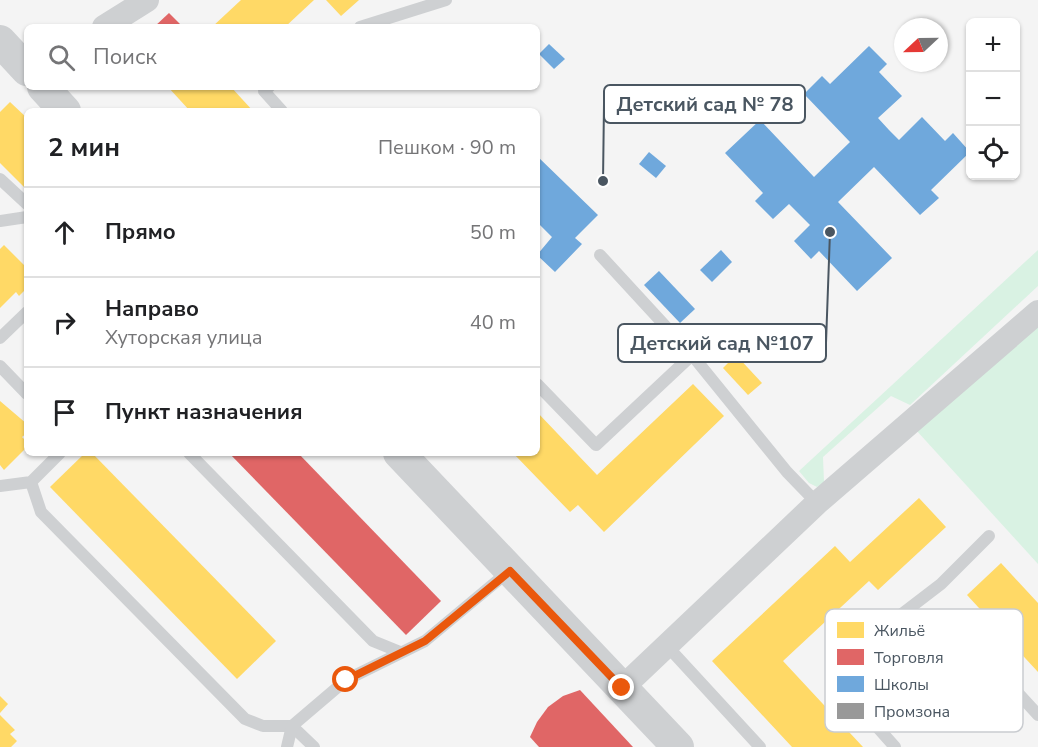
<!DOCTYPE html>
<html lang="ru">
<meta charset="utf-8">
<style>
body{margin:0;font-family:"Nunito Sans",sans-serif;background:#f2f2f2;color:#202124}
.controls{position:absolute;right:18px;top:18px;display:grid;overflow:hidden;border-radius:9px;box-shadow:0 2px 4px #0004}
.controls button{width:54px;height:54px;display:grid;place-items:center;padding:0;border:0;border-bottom:2px solid #e0e0e0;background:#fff;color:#202124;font:30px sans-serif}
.compass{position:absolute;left:894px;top:18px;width:54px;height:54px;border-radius:50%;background:#fff;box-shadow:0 2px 4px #0004;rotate:248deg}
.stop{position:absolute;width:18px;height:18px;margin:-14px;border:4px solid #ea580c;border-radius:50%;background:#fff}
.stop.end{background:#ea580c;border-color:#fff;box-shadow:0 2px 6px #0008}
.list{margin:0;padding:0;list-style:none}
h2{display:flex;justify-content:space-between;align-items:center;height:78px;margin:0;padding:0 24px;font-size:26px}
h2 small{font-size:20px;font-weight:400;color:#757577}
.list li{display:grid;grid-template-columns:39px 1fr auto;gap:18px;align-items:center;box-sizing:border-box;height:90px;padding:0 24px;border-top:2px solid #e0e0e0}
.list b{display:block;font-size:22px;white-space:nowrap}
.list p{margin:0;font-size:20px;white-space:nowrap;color:#757577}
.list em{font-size:20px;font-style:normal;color:#757577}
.icon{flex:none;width:33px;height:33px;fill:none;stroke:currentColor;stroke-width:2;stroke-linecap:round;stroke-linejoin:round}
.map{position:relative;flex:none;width:1038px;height:747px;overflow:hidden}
.search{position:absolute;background:#fff;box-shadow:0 2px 4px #0004;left:24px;top:24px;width:516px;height:66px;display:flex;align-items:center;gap:15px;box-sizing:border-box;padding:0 21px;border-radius:9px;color:#757577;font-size:22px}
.panel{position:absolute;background:#fff;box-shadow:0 2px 4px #0004;left:24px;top:108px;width:516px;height:348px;border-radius:9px}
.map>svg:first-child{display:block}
.green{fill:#d9f2e3}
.homes{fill:#ffd966}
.shops{fill:#e06666}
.schools{fill:#6fa8dc}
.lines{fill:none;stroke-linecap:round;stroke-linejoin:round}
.service{stroke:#ced0d2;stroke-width:12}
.minor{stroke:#ced0d2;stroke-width:24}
.tertiary{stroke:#ced0d2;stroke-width:32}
.route{stroke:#ea580c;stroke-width:8}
.key{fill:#fff;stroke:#c9ccd0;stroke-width:1.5}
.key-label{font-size:16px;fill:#4a5661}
.leader{fill:none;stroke:#4a5661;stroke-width:2}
.callout-dot{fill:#4a5661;stroke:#fff;stroke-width:2}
.callout{fill:#fff;stroke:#4a5661;stroke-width:2}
.callout-label{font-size:20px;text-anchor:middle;font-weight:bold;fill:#4a5661}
</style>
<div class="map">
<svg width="1038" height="747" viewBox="0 0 1038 747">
<rect width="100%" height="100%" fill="#f4f4f4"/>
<!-- green -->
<g class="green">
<path d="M1038,250V286L910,405L891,396L823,457L824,482L817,487L809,483L799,471Z"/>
<path d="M1038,315V564L916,430Z"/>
</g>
<!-- homes -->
<g class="homes">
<path d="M241,0H314L285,27H212Z"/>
<path d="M326,0H359L341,16Z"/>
<path d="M168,87H231L253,111H190Z"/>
<path d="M10,102L27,118V190L0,163V112Z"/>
<path d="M4,245L27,268V288L19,296L16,292L0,308V249Z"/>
<path d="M736,355L762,383L748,395L723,368Z"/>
<path d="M693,384L724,416L604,532L578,505L570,512L513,453H537V412L597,475Z"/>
<path d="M0,401L27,424V433L22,437L27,442V447L4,470L0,465Z"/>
<path d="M85,453H92L276,641L237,679L50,487Z"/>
<path d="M919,498L946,527L878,590L869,581L783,661L863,747H792L712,661L835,546L850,562Z"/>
<path d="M1001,563L1038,603V672L967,595Z"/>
<path d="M0,696L8,704L0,713Z"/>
<path d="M0,715L15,730L10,734L17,741L11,747H0Z"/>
</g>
<!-- shops -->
<g class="shops">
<path d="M169,13L183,27H154Z"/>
<path d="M229,453H298L441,601L406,635Z"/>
<path d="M580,690L633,747H539L530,737L537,722L548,707L563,696Z"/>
</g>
<!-- schools -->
<g class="schools">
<path d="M549,44L565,59L554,69L539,54Z"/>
<path d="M869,46L887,64L879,72L902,96L878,118L889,130L899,140L922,117L945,141L953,133L970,152L931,190L939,198L920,215L874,167L838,202L892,258L857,291L819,251L811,259L794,241L810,225L789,204L773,219L755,201L763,193L725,153L760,120L814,177L850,142L804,94L822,76L830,84Z"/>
<path d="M649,152L666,166L656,178L639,164Z"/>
<path d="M537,156L598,215L575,238L582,244L555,272L537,255L552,237L537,222Z"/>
<path d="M721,250L732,262L712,282L700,270Z"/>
<path d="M659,271L695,309L680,323L644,285Z"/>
</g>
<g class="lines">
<!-- service -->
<g class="service">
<path d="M360,27L446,0"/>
<path d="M269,87L264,91L282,111"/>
<path d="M0,179L27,204"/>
<path d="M0,221L27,217"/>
<path d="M600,255L692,355L787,472L817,503"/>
<path d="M0,338L27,312"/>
<path d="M0,366L27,394"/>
<path d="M537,384L596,445L692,355"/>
<path d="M189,453L373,641L400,652"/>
<path d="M31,482L41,512L245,719L263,726H292L314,747"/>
<path d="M0,486L31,482L60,453"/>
<path d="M953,622L1038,715"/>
<path d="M668,647L760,747"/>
<path d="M287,747L292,726L346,680L425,641L509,571"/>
<path d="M895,747L847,693V656L941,584L989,536"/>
</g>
<!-- minor -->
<g class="minor">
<path d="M104,27L147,0"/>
<path d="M622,688L817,503L1038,312"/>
</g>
<!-- tertiary -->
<g class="tertiary">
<path d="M0,41L27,70"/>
<path d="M43,87L65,111"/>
<path d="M399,453L678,747"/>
</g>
</g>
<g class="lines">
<!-- route -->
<path class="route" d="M346,680L425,641L510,571L622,688"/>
</g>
<!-- legend -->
<rect x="825" y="609" width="198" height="123" rx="9" class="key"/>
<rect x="837" y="622" width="27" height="16" fill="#ffd966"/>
<rect x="837" y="649" width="27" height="16" fill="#e06666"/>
<rect x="837" y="676" width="27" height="16" fill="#6fa8dc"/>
<rect x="837" y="703" width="27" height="16" fill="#999"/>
<g class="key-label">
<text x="874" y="636">Жильё</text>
<text x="874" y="663">Торговля</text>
<text x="874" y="690">Школы</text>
<text x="874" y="717">Промзона</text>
</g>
<!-- callouts -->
<path class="leader" d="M603 181L604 104M830 232L826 343"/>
<g class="callout-dot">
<circle cx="603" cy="181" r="6"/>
<circle cx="830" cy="232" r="6"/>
</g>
<g class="callout">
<rect x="604" y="85" width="201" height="38" rx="6"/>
<rect x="618" y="324" width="208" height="38" rx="6"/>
</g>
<g class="callout-label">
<text x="705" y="111">Детский сад № 78</text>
<text x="722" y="350">Детский сад №107</text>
</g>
</svg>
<div class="controls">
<button>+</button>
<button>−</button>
<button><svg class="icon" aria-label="locate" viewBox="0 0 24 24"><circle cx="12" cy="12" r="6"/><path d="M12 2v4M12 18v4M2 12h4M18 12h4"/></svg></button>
</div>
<svg class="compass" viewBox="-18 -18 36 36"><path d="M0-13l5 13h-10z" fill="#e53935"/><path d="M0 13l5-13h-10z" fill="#757577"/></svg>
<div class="stop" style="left:346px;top:680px"></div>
<div class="stop end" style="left:622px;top:688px"></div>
<div class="search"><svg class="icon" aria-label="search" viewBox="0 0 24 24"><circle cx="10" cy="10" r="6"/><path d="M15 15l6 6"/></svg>Поиск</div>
<section class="panel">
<h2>2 мин<small>Пешком · 90 m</small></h2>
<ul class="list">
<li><svg class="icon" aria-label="ahead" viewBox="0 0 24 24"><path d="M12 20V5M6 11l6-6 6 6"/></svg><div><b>Прямо</b></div><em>50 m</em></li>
<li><svg class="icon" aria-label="right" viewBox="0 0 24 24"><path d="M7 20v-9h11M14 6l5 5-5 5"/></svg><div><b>Направо</b><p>Хуторская улица</p></div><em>40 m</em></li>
<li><svg class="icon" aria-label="arrive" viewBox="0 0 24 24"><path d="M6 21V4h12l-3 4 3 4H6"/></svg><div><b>Пункт назначения</b></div></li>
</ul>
</section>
</div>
